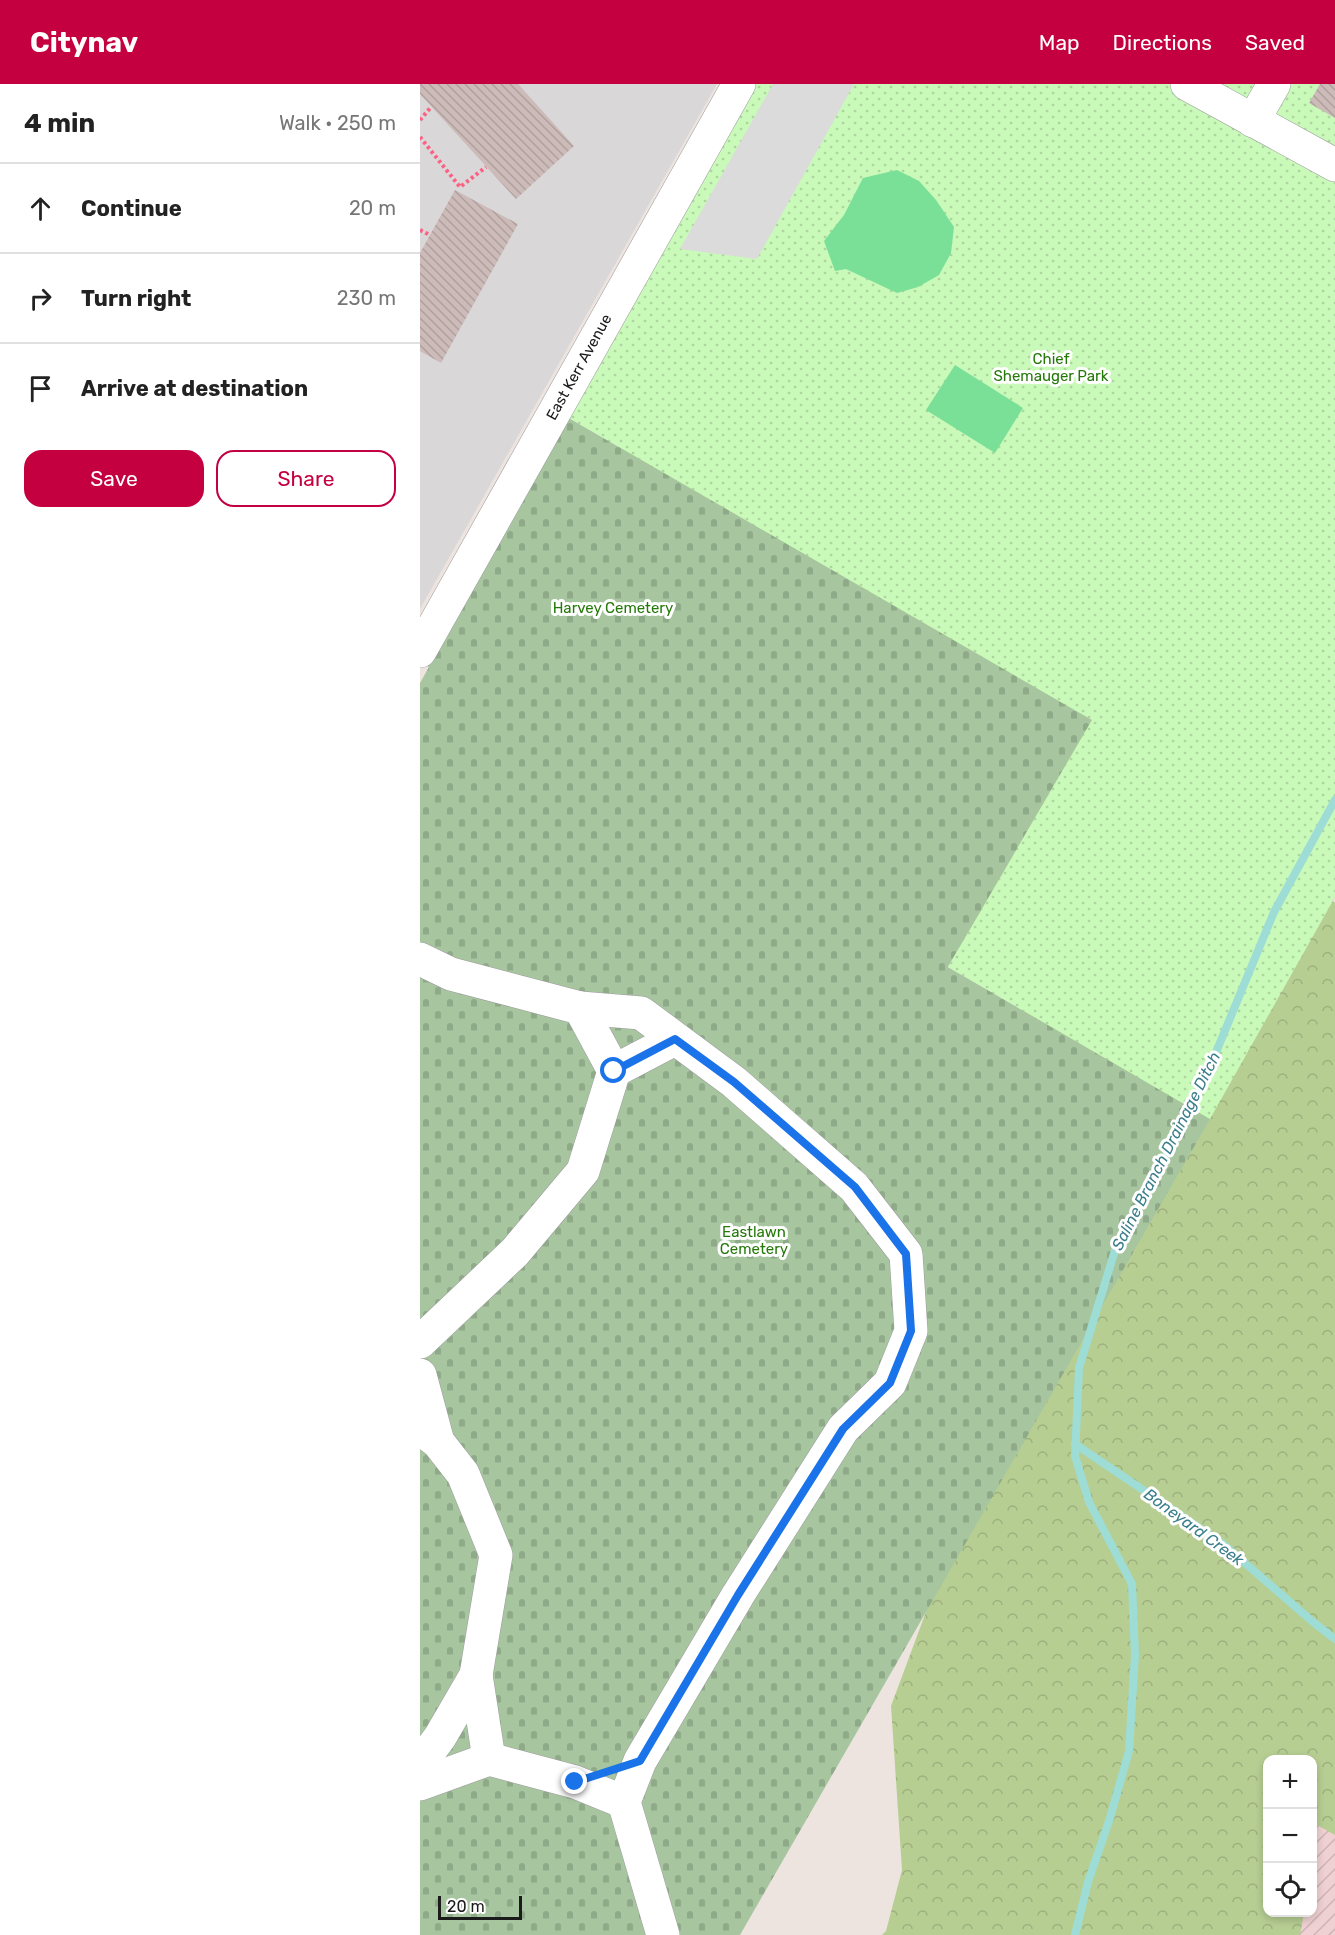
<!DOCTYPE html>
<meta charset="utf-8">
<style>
body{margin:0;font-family:Rubik,sans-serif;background:#f2f2f2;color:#222}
.controls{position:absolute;right:18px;bottom:18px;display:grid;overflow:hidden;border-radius:12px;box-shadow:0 3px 9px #0003}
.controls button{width:54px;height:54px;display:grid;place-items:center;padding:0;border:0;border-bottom:2px solid #e0e0e0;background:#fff;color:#222;font:30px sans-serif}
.scale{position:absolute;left:18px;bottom:15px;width:84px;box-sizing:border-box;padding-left:6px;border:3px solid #1b1b1b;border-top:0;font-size:16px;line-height:21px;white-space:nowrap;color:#1b1b1b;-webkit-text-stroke:4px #fff;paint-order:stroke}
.stop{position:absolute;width:18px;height:18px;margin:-14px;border:4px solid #1a73e8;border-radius:50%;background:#fff}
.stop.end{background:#1a73e8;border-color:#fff;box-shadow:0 2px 6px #0008}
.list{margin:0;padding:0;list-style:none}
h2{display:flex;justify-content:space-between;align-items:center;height:78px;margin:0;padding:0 24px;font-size:26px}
h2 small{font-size:20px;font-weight:400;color:#767676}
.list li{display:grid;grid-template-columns:39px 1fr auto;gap:18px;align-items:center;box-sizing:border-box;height:90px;padding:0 24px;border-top:2px solid #e0e0e0}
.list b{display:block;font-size:22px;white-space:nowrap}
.list em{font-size:20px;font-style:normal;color:#767676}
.actions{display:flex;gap:12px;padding:18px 24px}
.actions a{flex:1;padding:14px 0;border:2px solid #c50040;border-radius:18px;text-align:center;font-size:21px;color:#c50040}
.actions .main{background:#c50040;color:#fff}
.icon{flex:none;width:33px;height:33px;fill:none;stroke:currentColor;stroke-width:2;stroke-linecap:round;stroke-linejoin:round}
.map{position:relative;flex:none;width:915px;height:1851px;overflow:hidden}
header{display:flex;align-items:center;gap:36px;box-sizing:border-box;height:84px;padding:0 30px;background:#c50040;color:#fff}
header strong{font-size:28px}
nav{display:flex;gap:33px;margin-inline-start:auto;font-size:21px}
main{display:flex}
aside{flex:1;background:#fff}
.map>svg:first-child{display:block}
.residential{fill:#d9d7d8}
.military{fill:url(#military-furrows)}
.forest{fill:url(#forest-crowns)}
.cemetery{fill:url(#cemetery-stones)}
.park{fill:url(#park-dots)}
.pitch{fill:#7adf97}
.parking{fill:#dbdbdb}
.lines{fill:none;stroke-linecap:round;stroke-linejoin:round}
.stream{stroke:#9edcd6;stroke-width:8}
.building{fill:url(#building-back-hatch)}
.minor-casing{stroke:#9c9c9c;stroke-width:34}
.path{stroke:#fd6083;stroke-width:4;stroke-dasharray:3 3;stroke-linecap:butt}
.minor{stroke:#fff;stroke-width:33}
.route{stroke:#1a73e8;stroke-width:8}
.labels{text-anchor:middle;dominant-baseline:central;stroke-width:6;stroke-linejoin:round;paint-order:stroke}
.park-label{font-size:15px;fill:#247908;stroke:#fff}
.street-label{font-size:15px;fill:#1b1b1b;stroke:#fff}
.water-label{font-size:16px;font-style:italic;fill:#3b7f8c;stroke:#fff}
</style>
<header>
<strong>Citynav</strong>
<nav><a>Map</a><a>Directions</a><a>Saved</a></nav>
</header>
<main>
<aside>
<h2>4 min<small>Walk · 250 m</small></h2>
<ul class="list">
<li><svg class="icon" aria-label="ahead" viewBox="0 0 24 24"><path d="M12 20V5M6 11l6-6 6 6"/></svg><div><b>Continue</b></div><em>20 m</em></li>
<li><svg class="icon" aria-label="right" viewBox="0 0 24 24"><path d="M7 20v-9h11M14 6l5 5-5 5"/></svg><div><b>Turn right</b></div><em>230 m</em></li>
<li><svg class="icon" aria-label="arrive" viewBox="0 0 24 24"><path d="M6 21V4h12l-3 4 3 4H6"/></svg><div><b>Arrive at destination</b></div></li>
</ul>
<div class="actions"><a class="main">Save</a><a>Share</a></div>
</aside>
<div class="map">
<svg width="915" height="1851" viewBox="0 0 915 1851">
<defs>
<pattern id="military-furrows" width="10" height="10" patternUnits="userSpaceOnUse" patternTransform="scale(1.5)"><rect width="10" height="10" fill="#f0d1d3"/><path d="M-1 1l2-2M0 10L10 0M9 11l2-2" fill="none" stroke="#cdb3b5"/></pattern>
<pattern id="forest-crowns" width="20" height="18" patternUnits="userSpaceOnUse" patternTransform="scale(1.5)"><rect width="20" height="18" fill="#b7ce93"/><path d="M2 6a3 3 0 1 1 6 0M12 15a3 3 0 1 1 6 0" fill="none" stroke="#9db07e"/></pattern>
<pattern id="cemetery-stones" width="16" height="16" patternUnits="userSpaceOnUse" patternTransform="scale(1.5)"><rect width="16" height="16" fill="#a7c6a0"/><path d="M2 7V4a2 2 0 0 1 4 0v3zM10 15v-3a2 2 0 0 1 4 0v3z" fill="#8faa89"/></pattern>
<pattern id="park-dots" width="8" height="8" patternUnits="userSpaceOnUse" patternTransform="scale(1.5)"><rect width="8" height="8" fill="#c9fab9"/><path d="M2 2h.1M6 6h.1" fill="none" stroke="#acd69e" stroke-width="1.8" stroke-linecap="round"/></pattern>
<pattern id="building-back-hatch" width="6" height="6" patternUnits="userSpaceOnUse" patternTransform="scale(1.5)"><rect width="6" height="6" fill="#ccbbb9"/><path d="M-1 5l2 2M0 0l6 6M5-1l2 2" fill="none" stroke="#afa09e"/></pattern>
</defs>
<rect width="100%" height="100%" fill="#ede4df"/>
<!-- residential -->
<path class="residential" d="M0,0H297L0,525Z"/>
<!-- military -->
<path class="military" d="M915,1668V1851H837L848,1828H892L893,1683Z"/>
<!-- forest -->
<path class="forest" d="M241,223L915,813L913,817L915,819V1751L897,1741L893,1771L892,1676H848V1828L884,1829L880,1851H462L466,1847L482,1786L471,1622L594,1291L602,894L492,840L177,329Z"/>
<!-- cemetery -->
<path class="cemetery" d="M135,326L672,636L528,883L790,1035L320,1851H0V599L9,583L0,577Z"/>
<!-- park -->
<path class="park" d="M319,0H915V813L790,1035L528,883L672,636L135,326Z"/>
<!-- pitch -->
<g class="pitch">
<path d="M477,86L499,97L516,116L534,143L531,169L519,191L498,203L477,209L426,185L415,187L404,157L424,131L443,94Z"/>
<path d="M535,281L603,324L575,369L506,326Z"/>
</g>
<!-- parking -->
<path class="parking" d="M353,0H434L337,175L260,165Z"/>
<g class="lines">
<!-- stream -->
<g class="stream">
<path d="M655,1360L803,1460L893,1538L915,1555"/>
<path d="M655,1851L668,1798L690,1734L709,1667L715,1571L712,1500L669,1418L655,1372L659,1284L696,1163L743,1078L792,978L854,828L915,716"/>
</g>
</g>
<!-- building -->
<g class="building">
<path d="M0,0H98L154,62L96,115L0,10Z"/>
<path d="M900,0H915V34L889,19Z"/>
<path d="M35,106L98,140L21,279L0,267V169Z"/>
</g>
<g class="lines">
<!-- minor casing -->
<g class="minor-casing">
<g id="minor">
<path d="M767,0L915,81"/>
<path d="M833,37L854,0"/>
<path d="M0,567L319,0"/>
<path d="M0,875L31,890L160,924L194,987L163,1087L95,1168L0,1258"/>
<path d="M160,924L221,929L314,998L434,1103L486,1170L491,1247L470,1299L423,1345L318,1511L220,1677L204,1718L243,1851"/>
<path d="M194,987L255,955"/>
<path d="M0,1291L18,1358"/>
<path d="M0,1345L18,1358L43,1390L76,1471L56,1591L20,1653L0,1680"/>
<path d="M56,1591L69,1675"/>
<path d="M0,1700L69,1675L155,1698L204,1718"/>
</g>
</g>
<!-- path -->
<g class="path">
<path d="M0,36L11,23"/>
<path d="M0,53L40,103L66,83"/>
<path d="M0,146L10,151"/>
</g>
<!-- minor -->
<use href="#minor" class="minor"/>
</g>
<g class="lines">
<!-- route -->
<path class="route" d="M155,1698L220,1677L318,1511L423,1345L470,1299L491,1247L486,1170L435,1103L314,998L255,955L194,987"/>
</g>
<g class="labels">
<!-- park labels -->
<g class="park-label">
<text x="631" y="275">Chief<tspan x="631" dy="17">Shemauger Park</tspan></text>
<text x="193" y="524">Harvey Cemetery</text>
<text x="334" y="1148">Eastlawn<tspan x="334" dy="17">Cemetery</tspan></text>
</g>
<!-- street labels -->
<g class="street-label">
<text transform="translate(159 283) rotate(-61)">East Kerr Avenue</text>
</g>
<!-- water labels -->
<g class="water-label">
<text transform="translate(746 1067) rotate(-63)">Saline Branch Drainage Ditch</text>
<text transform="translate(774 1443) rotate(36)">Boneyard Creek</text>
</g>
</g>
</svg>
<div class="controls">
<button>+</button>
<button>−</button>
<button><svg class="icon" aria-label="locate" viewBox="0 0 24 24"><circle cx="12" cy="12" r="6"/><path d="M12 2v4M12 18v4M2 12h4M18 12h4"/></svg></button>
</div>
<div class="scale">20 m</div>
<div class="stop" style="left:194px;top:987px"></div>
<div class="stop end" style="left:155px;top:1698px"></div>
</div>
</main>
